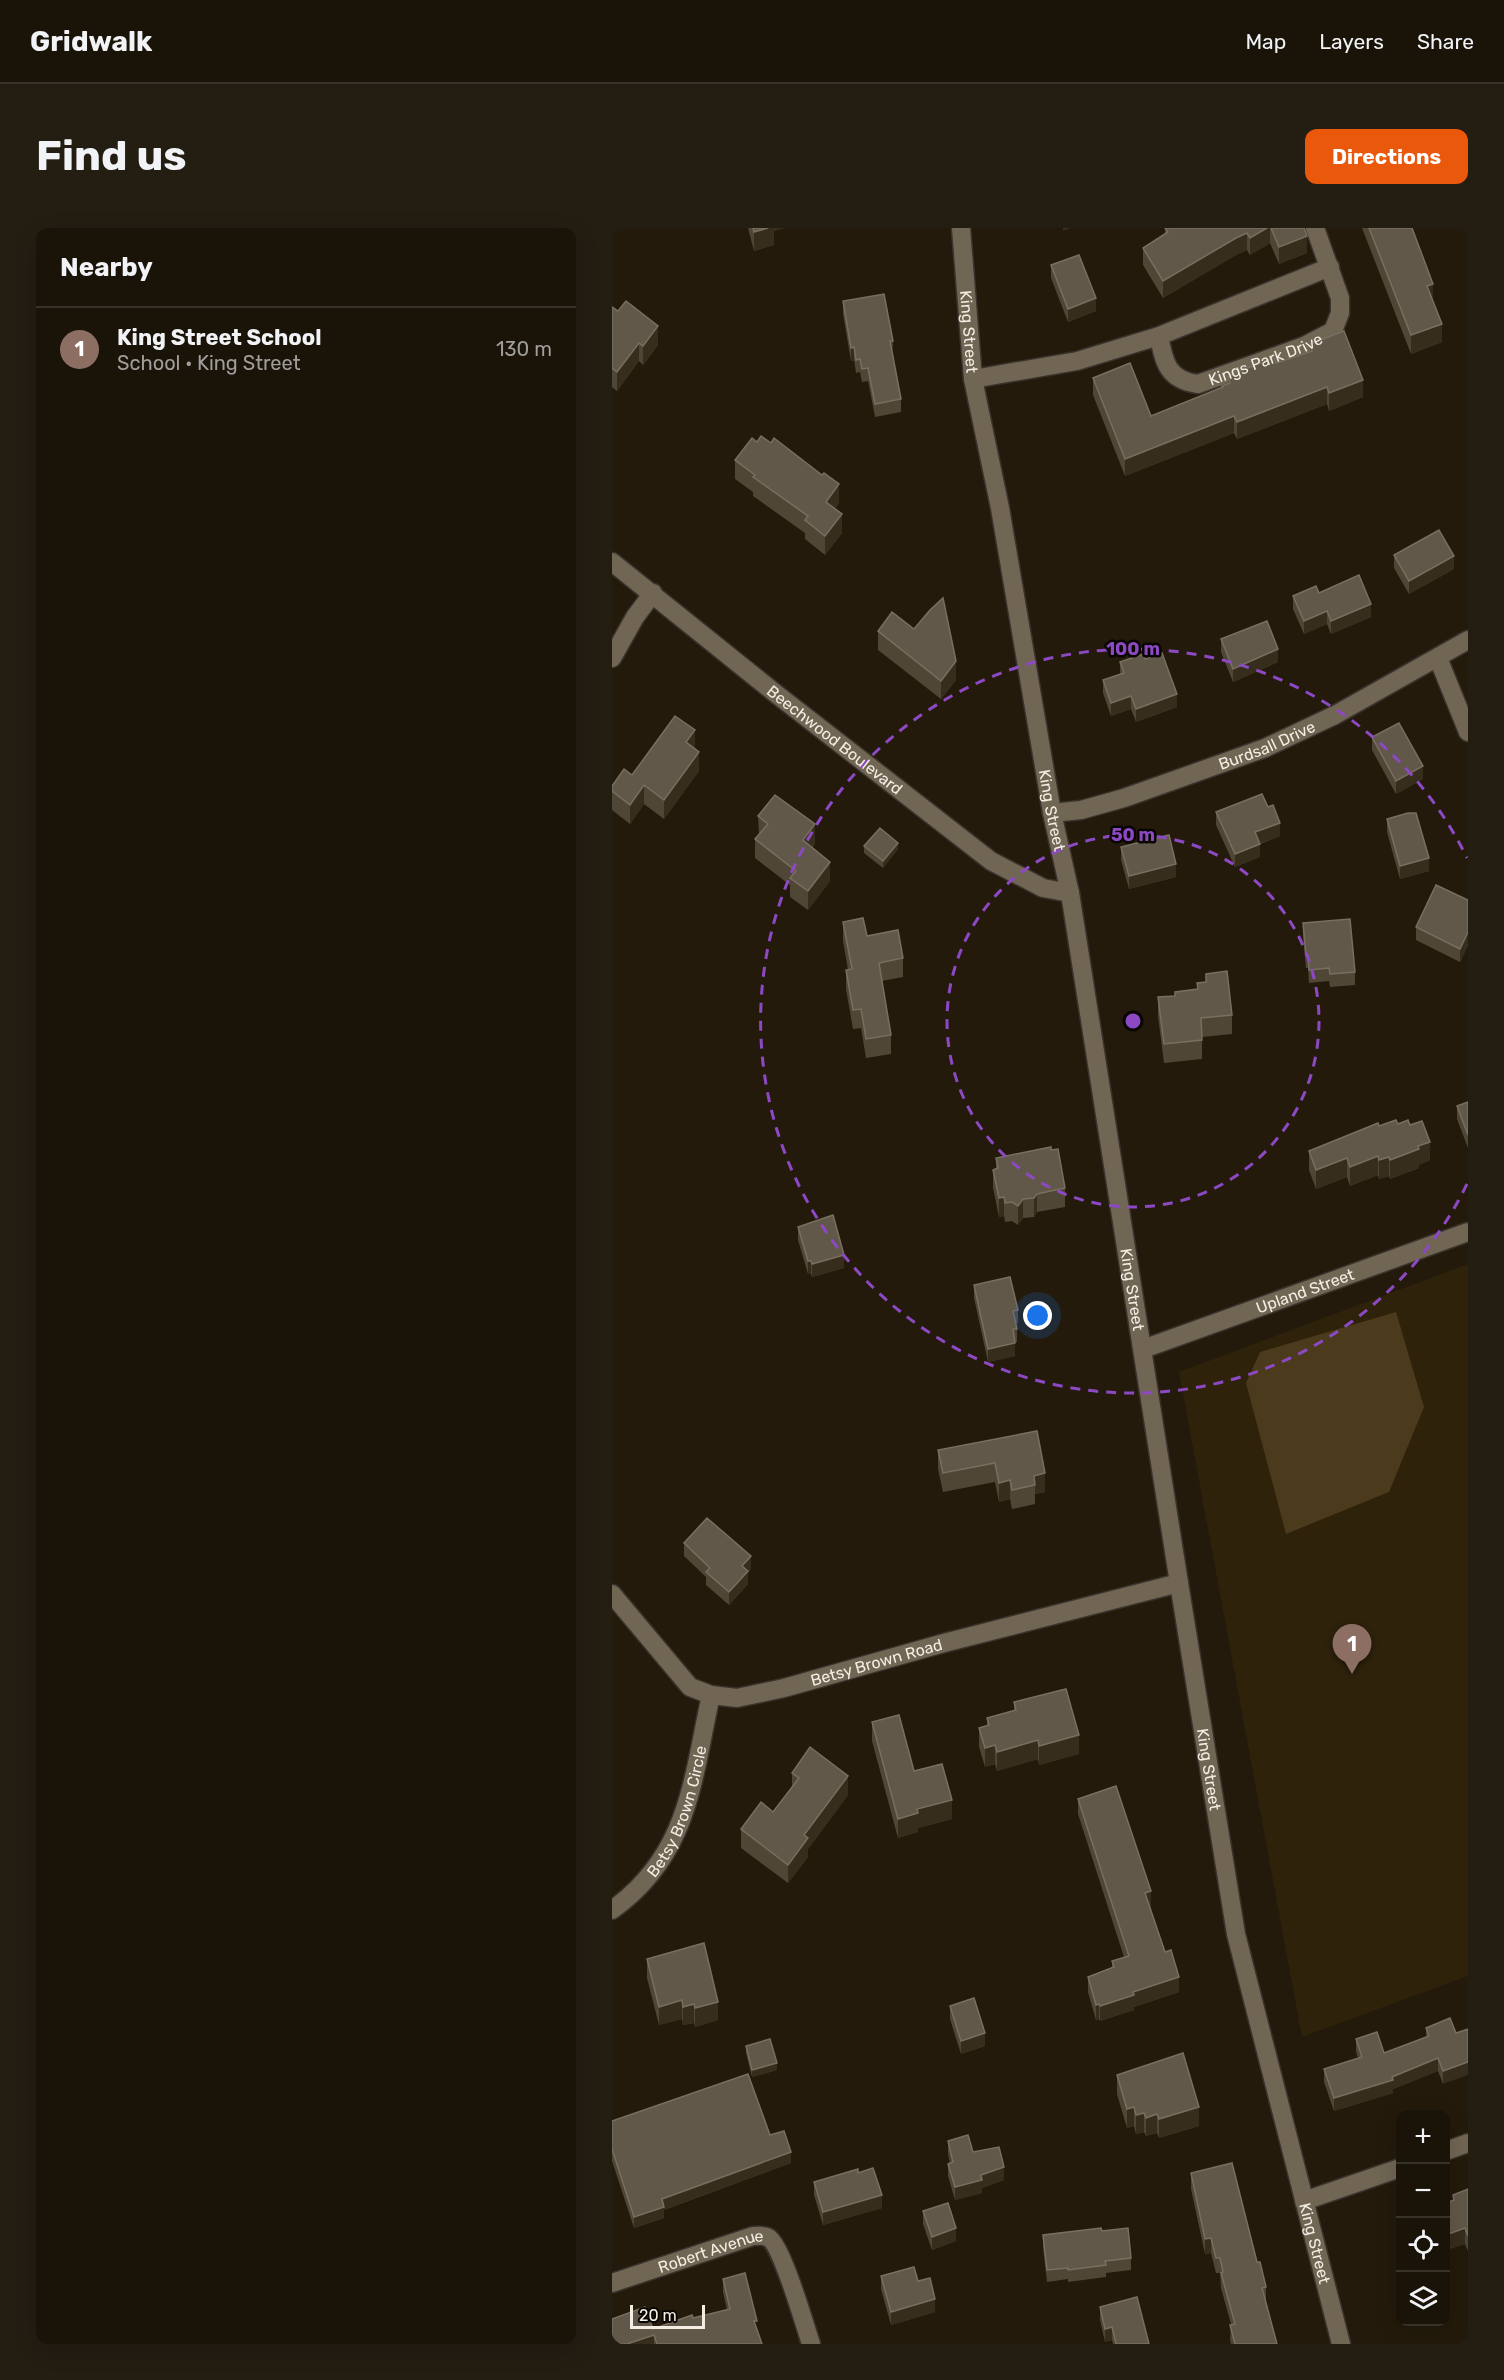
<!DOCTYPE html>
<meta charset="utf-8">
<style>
body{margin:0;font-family:Rubik,sans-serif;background:#231d12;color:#f1f3f6}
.controls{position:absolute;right:18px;bottom:18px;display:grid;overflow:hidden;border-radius:12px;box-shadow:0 6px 24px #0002}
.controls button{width:54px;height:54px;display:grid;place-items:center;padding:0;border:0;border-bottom:2px solid #383329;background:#1a1408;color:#f1f3f6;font:30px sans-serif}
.scale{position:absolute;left:18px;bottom:15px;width:75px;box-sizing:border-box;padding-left:6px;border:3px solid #f3ede3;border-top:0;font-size:16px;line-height:21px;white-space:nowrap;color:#f3ede3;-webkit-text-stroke:4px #090602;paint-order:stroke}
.you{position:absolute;left:426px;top:1088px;width:21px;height:21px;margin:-15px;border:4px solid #fff;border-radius:50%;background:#1a73e8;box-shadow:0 0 0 9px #1a73e833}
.badge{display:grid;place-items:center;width:39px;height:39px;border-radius:50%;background:#ea580c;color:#fff;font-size:20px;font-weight:700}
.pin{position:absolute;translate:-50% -50px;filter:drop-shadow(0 2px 3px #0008)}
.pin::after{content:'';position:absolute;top:32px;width:21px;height:18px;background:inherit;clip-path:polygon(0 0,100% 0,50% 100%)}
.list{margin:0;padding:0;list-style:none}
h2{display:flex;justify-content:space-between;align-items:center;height:78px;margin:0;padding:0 24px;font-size:26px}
h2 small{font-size:20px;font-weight:400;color:#9f9e9c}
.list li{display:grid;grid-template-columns:39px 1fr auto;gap:18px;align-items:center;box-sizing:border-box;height:84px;padding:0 24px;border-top:2px solid #383329}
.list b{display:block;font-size:22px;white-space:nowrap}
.list p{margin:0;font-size:20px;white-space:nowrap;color:#9f9e9c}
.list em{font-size:20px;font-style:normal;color:#9f9e9c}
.icon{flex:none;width:33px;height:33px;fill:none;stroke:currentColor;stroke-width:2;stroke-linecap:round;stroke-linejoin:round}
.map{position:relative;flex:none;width:856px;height:2116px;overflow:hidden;border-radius:12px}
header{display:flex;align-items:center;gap:36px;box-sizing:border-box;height:84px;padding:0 30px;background:#1a1408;border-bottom:2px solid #383329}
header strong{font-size:28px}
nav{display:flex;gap:33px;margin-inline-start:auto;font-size:21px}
.intro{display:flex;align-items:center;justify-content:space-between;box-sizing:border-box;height:144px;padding:0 36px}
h1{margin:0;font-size:42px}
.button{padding:15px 27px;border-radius:12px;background:#ea580c;color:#fff;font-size:21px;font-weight:700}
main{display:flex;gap:36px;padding:0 36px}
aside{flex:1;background:#1a1408;border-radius:12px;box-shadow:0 6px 24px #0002}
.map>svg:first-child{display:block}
.built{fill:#2e220b}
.green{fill:#4b3a1b}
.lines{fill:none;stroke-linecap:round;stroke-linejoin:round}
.street-casing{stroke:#3a332d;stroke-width:21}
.secondary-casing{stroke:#3a332d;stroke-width:21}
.street{stroke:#716654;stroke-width:18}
.secondary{stroke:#716654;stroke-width:18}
.wall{fill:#504636}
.shaded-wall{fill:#372d1d}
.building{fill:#625849;stroke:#786f61;stroke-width:1.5}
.ring{fill:none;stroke:#8d49c4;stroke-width:3;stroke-dasharray:10 8}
.labels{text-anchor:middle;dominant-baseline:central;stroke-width:5;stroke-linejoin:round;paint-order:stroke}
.street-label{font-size:16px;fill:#f3ede3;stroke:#090602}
.centre{fill:#8d49c4;stroke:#090602;stroke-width:3}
.ring-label{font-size:18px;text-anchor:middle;font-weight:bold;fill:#8d49c4;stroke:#090602;stroke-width:5;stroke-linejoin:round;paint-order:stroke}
</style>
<header>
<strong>Gridwalk</strong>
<nav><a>Map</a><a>Layers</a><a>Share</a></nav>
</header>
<div class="intro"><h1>Find us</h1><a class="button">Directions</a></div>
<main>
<aside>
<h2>Nearby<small></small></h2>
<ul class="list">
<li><span class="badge" style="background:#8d6e63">1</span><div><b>King Street School</b><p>School · King Street</p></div><em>130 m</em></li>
</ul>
</aside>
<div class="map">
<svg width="856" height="2116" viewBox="0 0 856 2116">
<rect width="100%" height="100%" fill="#231a0b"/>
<!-- built -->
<path class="built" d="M856,1036V1748L690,1809L567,1144Z"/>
<!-- green -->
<path class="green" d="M784,1084L812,1179L777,1264L674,1306L634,1155L648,1124Z"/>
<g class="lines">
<!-- street casing -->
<g class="street-casing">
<g id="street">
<path id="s1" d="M547,108C552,135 556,152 586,156L692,118L721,103L728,85V70L703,0"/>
<path d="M361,151L465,133L547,108L718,39"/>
<path id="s2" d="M0,334L163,465L379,633L431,660L458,665"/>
<path d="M0,430L23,389L41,365"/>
<path d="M826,430L856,504"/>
<path id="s3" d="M440,585L469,582L512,570L653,520L723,487L856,412"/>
<path id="s4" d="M531,1121L856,1004"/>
<path id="s5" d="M0,1366L78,1459L99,1467L125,1470L172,1460L332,1415L567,1355"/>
<path id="s6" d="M0,1682C77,1627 80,1553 99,1467"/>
<path d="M834,1923L856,1915"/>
<path d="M692,1973L788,1940"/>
<path id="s7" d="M0,2055L141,2008C144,2008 151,2007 155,2009C169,2014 193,2098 199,2116"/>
</g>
</g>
<!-- secondary casing -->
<g class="secondary-casing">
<g id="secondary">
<path id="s8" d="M349,0L361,151L388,280L440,585L458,665L567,1355L624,1706L729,2116"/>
</g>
</g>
<!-- street -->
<use href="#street" class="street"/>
<!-- secondary -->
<use href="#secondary" class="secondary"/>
</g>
<!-- wall -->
<g class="wall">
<path d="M136,0H172L162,3V17L142,23Z"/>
<path d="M553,0H692L695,25L667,36L658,15L638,27L635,22L624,27L551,70L531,37V20L553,6Z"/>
<path d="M750,0H800L821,74L830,114L799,126Z"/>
<path d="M439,37L484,83L456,94L439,50Z"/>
<path d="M231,73L281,113L280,126L289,171V184L263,189L256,153L250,154L248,144L244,145L242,132L239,133L231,86Z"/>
<path d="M0,79L46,117L31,137L27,133L5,163L0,159Z"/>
<path d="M698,116L751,169L717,183L715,176L625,211L622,205L513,248L481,167V150L539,188L610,160V158L616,156V149L698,123Z"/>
<path d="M145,214L159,215L227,275L223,281L230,305L213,327L193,311V305L141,268V264L123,251V232Z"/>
<path d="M782,327L842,341L797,366L782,340Z"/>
<path d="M707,365L759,389L719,406L715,396L692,406L681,381V368Z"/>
<path d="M266,403L344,452L329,471L266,422Z"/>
<path d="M609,411L666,434L621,454L609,424Z"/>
<path d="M533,431L565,479L524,494L519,481L499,488L491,465V452L508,446V434Z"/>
<path d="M760,509L811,551L784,566L760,522Z"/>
<path d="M83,521L87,543L52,591L32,576L18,596L0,582V558L20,547Z"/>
<path d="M604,584L668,608L648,616V629L623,639L604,597Z"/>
<path d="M146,588L203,615L200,620L218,653L196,682L178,669V657L143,630V611L147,607Z"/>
<path d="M775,591L817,643L788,651L775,604Z"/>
<path d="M252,618L286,621L271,640L252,625Z"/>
<path d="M509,619L564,649L517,661L509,632Z"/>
<path d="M856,672V717L848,734L804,712V699Z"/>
<path d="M231,694L291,730V749L270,753L279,807V826L254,830L249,800L241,801L234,761V742H236L231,713Z"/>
<path d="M691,695L743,744V757L718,759L717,753L697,755L696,740H694L691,708Z"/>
<path d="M594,746L620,787V806L590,809V831L552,835L546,788V769L563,768L585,761V755L594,754Z"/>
<path d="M856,874V920L845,891V878Z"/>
<path d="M786,896L798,897L818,932L807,937V940L778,951L777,948L767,951L766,947L738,958L735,949L704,961L697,942V923L767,898Z"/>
<path d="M384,930L453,960V979L425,984L422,989L411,990L406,997L400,993L393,994L392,988L387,989L381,960V942L384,941Z"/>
<path d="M186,999L232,1040L200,1049L199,1046H196L186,1012Z"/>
<path d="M362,1057L406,1082V1095L404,1096L405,1101V1114H403V1128L376,1134L362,1070Z"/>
<path d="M425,1203L433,1264L423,1266V1276L400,1281L398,1271L387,1274L383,1254L331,1264L326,1241V1222Z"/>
<path d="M72,1315L139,1341L136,1345V1356L117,1377L94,1357V1349L72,1328Z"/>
<path d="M402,1474L467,1526L427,1537L426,1531L385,1543L383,1536L373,1539L367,1519V1500L375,1498V1490L402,1483Z"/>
<path d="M260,1494L302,1543L340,1591L306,1600V1604L286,1610L260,1513Z"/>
<path d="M180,1545L236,1567L196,1621V1629L176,1655L129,1620V1601L161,1584L180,1559Z"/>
<path d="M466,1571L539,1679H538L567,1764L522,1779V1782L488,1793L487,1791L484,1792L476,1764V1749L500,1739V1733L512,1729L466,1586Z"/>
<path d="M35,1731L106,1792L83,1799L82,1795L71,1797L70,1791L47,1797L35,1750Z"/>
<path d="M338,1778L373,1818L349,1826L338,1791Z"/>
<path d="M838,1790L831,1856L826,1843L781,1861V1865L722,1883L712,1854V1841L746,1830L744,1824V1811L772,1825L814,1809V1800Z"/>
<path d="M134,1818L165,1842L140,1849L134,1825Z"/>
<path d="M505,1847L587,1898L547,1910L545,1905L534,1908L532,1904L524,1906L522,1898L515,1900L505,1866Z"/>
<path d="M0,1893L158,1907L179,1935L52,1982V1990L22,2000L0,1933Z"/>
<path d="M336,1913L361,1924L392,1952L370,1960V1965L343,1972L336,1948V1936L338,1935L336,1926Z"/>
<path d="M246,1945L270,1980L211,1997L202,1967V1954Z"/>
<path d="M579,1945L645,2034L654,2059V2074L665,2116H619L618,2112L619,2096L609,2060L608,2045H604L599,2025L593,2026L579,1961Z"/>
<path d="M856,1961V2023L853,2016L834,2022V1975L841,1973V1967Z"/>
<path d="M311,1983L344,2013L320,2022L311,1996Z"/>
<path d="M789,1990V2014L786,2006V1991Z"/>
<path d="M490,2003L519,2030V2042L494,2045V2049L456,2054V2051L435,2054L431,2019V2007Z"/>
<path d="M269,2048L306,2053L323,2084L279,2097L269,2061Z"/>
<path d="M111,2051L145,2100L150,2116H0L41,2101L81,2090L115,2082L111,2064Z"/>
<path d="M488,2079L537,2116H501L500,2112L493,2114L488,2092Z"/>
</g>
<!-- shaded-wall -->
<g class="shaded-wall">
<path d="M156,0H172L162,3V17L142,23V4Z"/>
<path d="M451,0H459L451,3Z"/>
<path d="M655,0H658V15L638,27V10Z"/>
<path d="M635,5V22L624,27L551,70V53L624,10Z"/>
<path d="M695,8V25L667,36V19Z"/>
<path d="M821,56V74L815,58Z"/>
<path d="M484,70V83L456,94V81Z"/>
<path d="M830,96V114L799,126V107Z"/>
<path d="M46,98V117L31,137V118Z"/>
<path d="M27,115V133L5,163V144Z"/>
<path d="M242,119V132L239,133V120Z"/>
<path d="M751,152V169L717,183V165Z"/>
<path d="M715,159V176L625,211V194Z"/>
<path d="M622,188V205L513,248V231Z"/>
<path d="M227,256V275L214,293V274Z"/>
<path d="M230,286V305L213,327V308Z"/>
<path d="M842,328V341L797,366V353Z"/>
<path d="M759,376V389L719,406V393Z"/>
<path d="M715,383V396L692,406V393Z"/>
<path d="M666,421V434L621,454V441Z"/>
<path d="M344,433V452L329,471V453Z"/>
<path d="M565,466V479L524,494V481Z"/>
<path d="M519,468V481L499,488V475Z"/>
<path d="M83,502V521L74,514Z"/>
<path d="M87,524V543L52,591V572Z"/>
<path d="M811,538V551L784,566V553Z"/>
<path d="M32,557V576L18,596V577Z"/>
<path d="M668,595V608L643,617V604Z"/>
<path d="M203,596V615L191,631V612Z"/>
<path d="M286,615V621L271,640V633Z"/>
<path d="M648,616V629L623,639V626Z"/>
<path d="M817,630V643L788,651V638Z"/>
<path d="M218,634V653L196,682V663Z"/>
<path d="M564,636V649L517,661V648Z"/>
<path d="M856,704V717L848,734V721Z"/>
<path d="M818,914V932L807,937V940L778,951V932L806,918Z"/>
<path d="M766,928V947L738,958V939Z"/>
<path d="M777,929V948L767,951V932Z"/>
<path d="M735,930V949L704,961V942Z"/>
<path d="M425,966V984L422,989V970Z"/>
<path d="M392,969V988L387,989V970Z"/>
<path d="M411,971V990L406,997V978Z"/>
<path d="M232,1027V1040L200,1049V1036Z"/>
<rect x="196" y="1033" width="3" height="13"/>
<path d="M403,1115V1128L376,1134V1121Z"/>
<path d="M433,1245V1264L423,1266V1257L422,1248Z"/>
<path d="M398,1252V1271L387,1274V1255Z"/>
<path d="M139,1328V1341L136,1345V1356L117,1377V1364L130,1338Z"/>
<path d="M467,1507V1526L427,1537V1518Z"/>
<path d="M426,1512V1531L385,1543V1524Z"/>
<path d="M383,1517V1536L373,1539V1520Z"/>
<path d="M236,1548V1567L196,1621V1629L176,1655V1637L192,1607Z"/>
<path d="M340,1572V1591L306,1600V1604L286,1610V1591L305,1581Z"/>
<path d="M539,1663V1679L533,1681V1665Z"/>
<path d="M567,1749V1764L522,1779V1782L488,1793V1778L521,1764Z"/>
<path d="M70,1772V1791L47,1797V1779Z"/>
<path d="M106,1774V1792L83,1799V1780Z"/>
<path d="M82,1776V1795L71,1797V1779Z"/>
<path d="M487,1776V1791L484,1792V1777Z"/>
<path d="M373,1805V1818L349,1826V1813Z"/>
<path d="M826,1830V1843L781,1861V1865L722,1883V1870Z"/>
<path d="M856,1834V1847L831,1856V1843Z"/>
<path d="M165,1835V1842L140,1849V1842Z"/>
<path d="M522,1879V1898L515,1900V1881Z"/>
<path d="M587,1879V1898L547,1910V1891Z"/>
<path d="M532,1885V1904L524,1906V1887Z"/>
<path d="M545,1886V1905L534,1908V1890Z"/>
<path d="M179,1924V1935L52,1982V1990L22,2000V1989L50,1971Z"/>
<path d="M392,1939V1952L370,1960V1965L343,1972V1959L369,1947Z"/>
<path d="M270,1967V1980L211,1997V1984Z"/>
<path d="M344,2000V2013L320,2022V2009Z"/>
<path d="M853,2000V2016L834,2022V2007Z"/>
<path d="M599,2010V2025L593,2026V2011Z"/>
<path d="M323,2071V2084L279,2097V2084Z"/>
<path d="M500,2099V2112L493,2114V2101Z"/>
<path d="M42,2107V2116H15Z"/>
</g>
<!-- building -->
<g class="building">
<path d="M141,0H156L142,4Z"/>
<path d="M553,0H655L638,10L635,5L624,10L551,53L531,20L556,4Z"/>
<path d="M659,0H692L695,8L667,19Z"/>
<path d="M757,0H800L821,56L815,58L830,96L799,107Z"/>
<path d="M467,27L484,70L456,81L439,37Z"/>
<path d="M272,66L281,113H278L289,171L263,176L256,140L250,141L248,131L244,132L242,119L239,120L231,73Z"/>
<path d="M14,73L46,98L31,118L27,115L5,144L0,140V79L6,83Z"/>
<path d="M732,103L751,152L717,165L715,159L625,194L622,188L513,231L481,150L518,135L539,188L611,159L610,158L618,155L616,149L633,141L662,130L664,135L700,123L698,116Z"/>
<path d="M149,208L159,215L162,210L210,247L212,245L227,256L214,274L230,286L213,308L193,292L196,288L141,249L143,247L123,232L140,210L145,214Z"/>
<path d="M827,302L842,328L797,353L782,327Z"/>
<path d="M747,347L759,376L719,393L715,383L692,393L681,368L704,358L707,365Z"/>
<path d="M331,370L344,433L329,453L266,403L280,384L302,401L318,382Z"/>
<path d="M655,393L666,421L621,441L609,411Z"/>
<path d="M550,425L565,466L524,481L519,468L499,475L491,452L512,445L508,434L531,426L533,431Z"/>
<path d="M63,488L83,502L74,514L87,524L52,572L32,557L18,577L0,563V558L12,541L20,547Z"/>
<path d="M787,495L811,538L784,553L760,509Z"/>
<path d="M650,566L656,579L661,577L668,595L643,604L648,616L623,626L604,584Z"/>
<path d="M163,567L203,596L191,612L218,634L196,663L178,650L184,643L143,611L156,596L146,588Z"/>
<path d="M796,585H804L817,630L788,638L775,591Z"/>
<path d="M268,600L286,615L271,633L252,618Z"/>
<path d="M557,607L564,636L517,648L509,619Z"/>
<path d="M824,657L856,672V704L848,721L804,699Z"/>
<path d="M251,690L255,708L286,702L291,730L267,735L279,807L254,811L249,781L241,782L234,742L240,741L231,694Z"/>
<path d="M738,691L743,744L718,746L717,740L697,742L696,727H694L691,695Z"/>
<path d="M615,743L620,787L589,790L590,812L552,816L546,769L563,768V764L586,761L585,755L594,754V746Z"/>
<path d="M856,874V907L845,878Z"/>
<path d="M784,892L786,896L796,892L798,897L810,893L818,914L806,918L807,921L778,932L777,929L767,932L766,928L738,939L735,930L704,942L697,923L766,895L767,898Z"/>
<path d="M439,919V922L446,921L453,960L425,966L422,970L411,971L406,978L400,974L393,975L392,969L387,970L381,942L386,940L384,930Z"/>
<path d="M221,987L232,1027L200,1036L199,1033H196L186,999Z"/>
<path d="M398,1049L406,1082L401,1083L405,1101H401L403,1115L376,1121L362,1057Z"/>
<path d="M425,1203L433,1245L422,1248L423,1257L400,1262L398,1252L387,1255L383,1235L331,1245L326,1222Z"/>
<path d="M95,1290L139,1328L130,1338L136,1343L117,1364L94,1344L98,1340L72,1315Z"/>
<path d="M454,1461L467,1507L427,1518L426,1512L385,1524L383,1517L373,1520L367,1500L377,1497L375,1490L404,1482L402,1474Z"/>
<path d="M287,1487L302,1543L330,1536L340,1572L305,1581L306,1585L286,1591L260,1494Z"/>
<path d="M198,1519L236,1548L192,1607L196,1610L176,1637L129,1601L149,1574L161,1584L187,1550L180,1545Z"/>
<path d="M504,1558L539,1663L533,1665L553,1724L559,1722L567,1749L521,1764L522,1767L488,1778L487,1776L484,1777L476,1749L502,1739L500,1733L517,1728L466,1571Z"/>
<path d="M92,1715L106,1774L83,1780L82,1776L71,1779L70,1772L47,1779L35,1731Z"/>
<path d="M362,1770L373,1805L349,1813L338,1778Z"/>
<path d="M838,1790L844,1805L856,1801V1834L831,1843L826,1830L780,1849L781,1852L722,1870L712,1841L750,1829L744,1811L765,1804L772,1825L817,1808L814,1800Z"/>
<path d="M158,1811L165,1835L140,1842L134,1818Z"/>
<path d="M571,1825L587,1879L547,1891L545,1886L534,1890L532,1885L524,1887L522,1879L515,1881L505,1847Z"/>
<path d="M136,1846L158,1907L172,1903L179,1924L50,1971L52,1979L22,1989L0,1921V1893Z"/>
<path d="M356,1907L361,1924L387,1919L392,1939L369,1947L370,1952L343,1959L336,1936L341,1934L336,1913Z"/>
<path d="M620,1935L645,2034H648L654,2059L650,2060L665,2116H623L618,2097L623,2096L609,2045L611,2044L608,2030H604L599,2010L593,2011L579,1945Z"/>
<path d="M261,1940L270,1967L211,1984L202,1954L246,1941V1945Z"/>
<path d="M856,1961V2008L853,2000L834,2007V1975L842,1972L841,1967Z"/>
<path d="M336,1975L344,2000L320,2009L311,1983Z"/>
<path d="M789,1990V1999L786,1991Z"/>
<path d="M489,2000L490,2003L516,2000L519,2030L493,2033L494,2037L456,2042V2040L435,2042L431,2007Z"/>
<path d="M302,2039L306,2053L318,2050L323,2071L279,2084L269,2048Z"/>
<path d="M133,2045L145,2093H142L150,2116H45L42,2107L15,2116H0V2091L33,2079L41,2101L80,2087L81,2090L118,2081L111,2051Z"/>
<path d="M525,2069L537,2116H504L500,2099L493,2101L488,2079Z"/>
</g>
<!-- distance rings -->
<g class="ring">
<circle cx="521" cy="793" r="186"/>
<path d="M855 956A372 372 0 1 1 855 630"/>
</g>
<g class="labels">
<!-- street labels -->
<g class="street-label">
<text stroke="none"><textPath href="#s8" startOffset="104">King Street</textPath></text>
<text stroke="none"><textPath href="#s1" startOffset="140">Kings Park Drive</textPath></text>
<text stroke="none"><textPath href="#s2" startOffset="285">Beechwood Boulevard</textPath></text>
<text stroke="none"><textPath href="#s3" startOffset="226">Burdsall Drive</textPath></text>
<text stroke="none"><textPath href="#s8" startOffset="590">King Street</textPath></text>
<text stroke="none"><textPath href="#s8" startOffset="1076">King Street</textPath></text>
<text stroke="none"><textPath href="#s4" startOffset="172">Upland Street</textPath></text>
<text stroke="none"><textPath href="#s5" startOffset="314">Betsy Brown Road</textPath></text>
<text stroke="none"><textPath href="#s8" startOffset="1562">King Street</textPath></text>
<text stroke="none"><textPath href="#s6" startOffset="122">Betsy Brown Circle</textPath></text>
<text stroke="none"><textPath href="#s8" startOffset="2048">King Street</textPath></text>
<text stroke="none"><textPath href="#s7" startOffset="104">Robert Avenue</textPath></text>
</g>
</g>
<circle cx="521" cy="793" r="9" class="centre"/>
<g class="ring-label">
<text x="521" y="427">100 m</text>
<text x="521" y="613">50 m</text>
</g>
</svg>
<div class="controls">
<button>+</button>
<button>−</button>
<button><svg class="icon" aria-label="locate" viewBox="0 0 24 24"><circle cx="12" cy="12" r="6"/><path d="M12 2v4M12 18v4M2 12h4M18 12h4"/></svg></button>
<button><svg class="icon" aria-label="layers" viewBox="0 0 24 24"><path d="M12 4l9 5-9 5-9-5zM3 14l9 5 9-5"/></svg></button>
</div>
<div class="scale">20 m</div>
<div class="you"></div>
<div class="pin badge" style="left:740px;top:1446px;background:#8d6e63">1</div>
</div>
</main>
